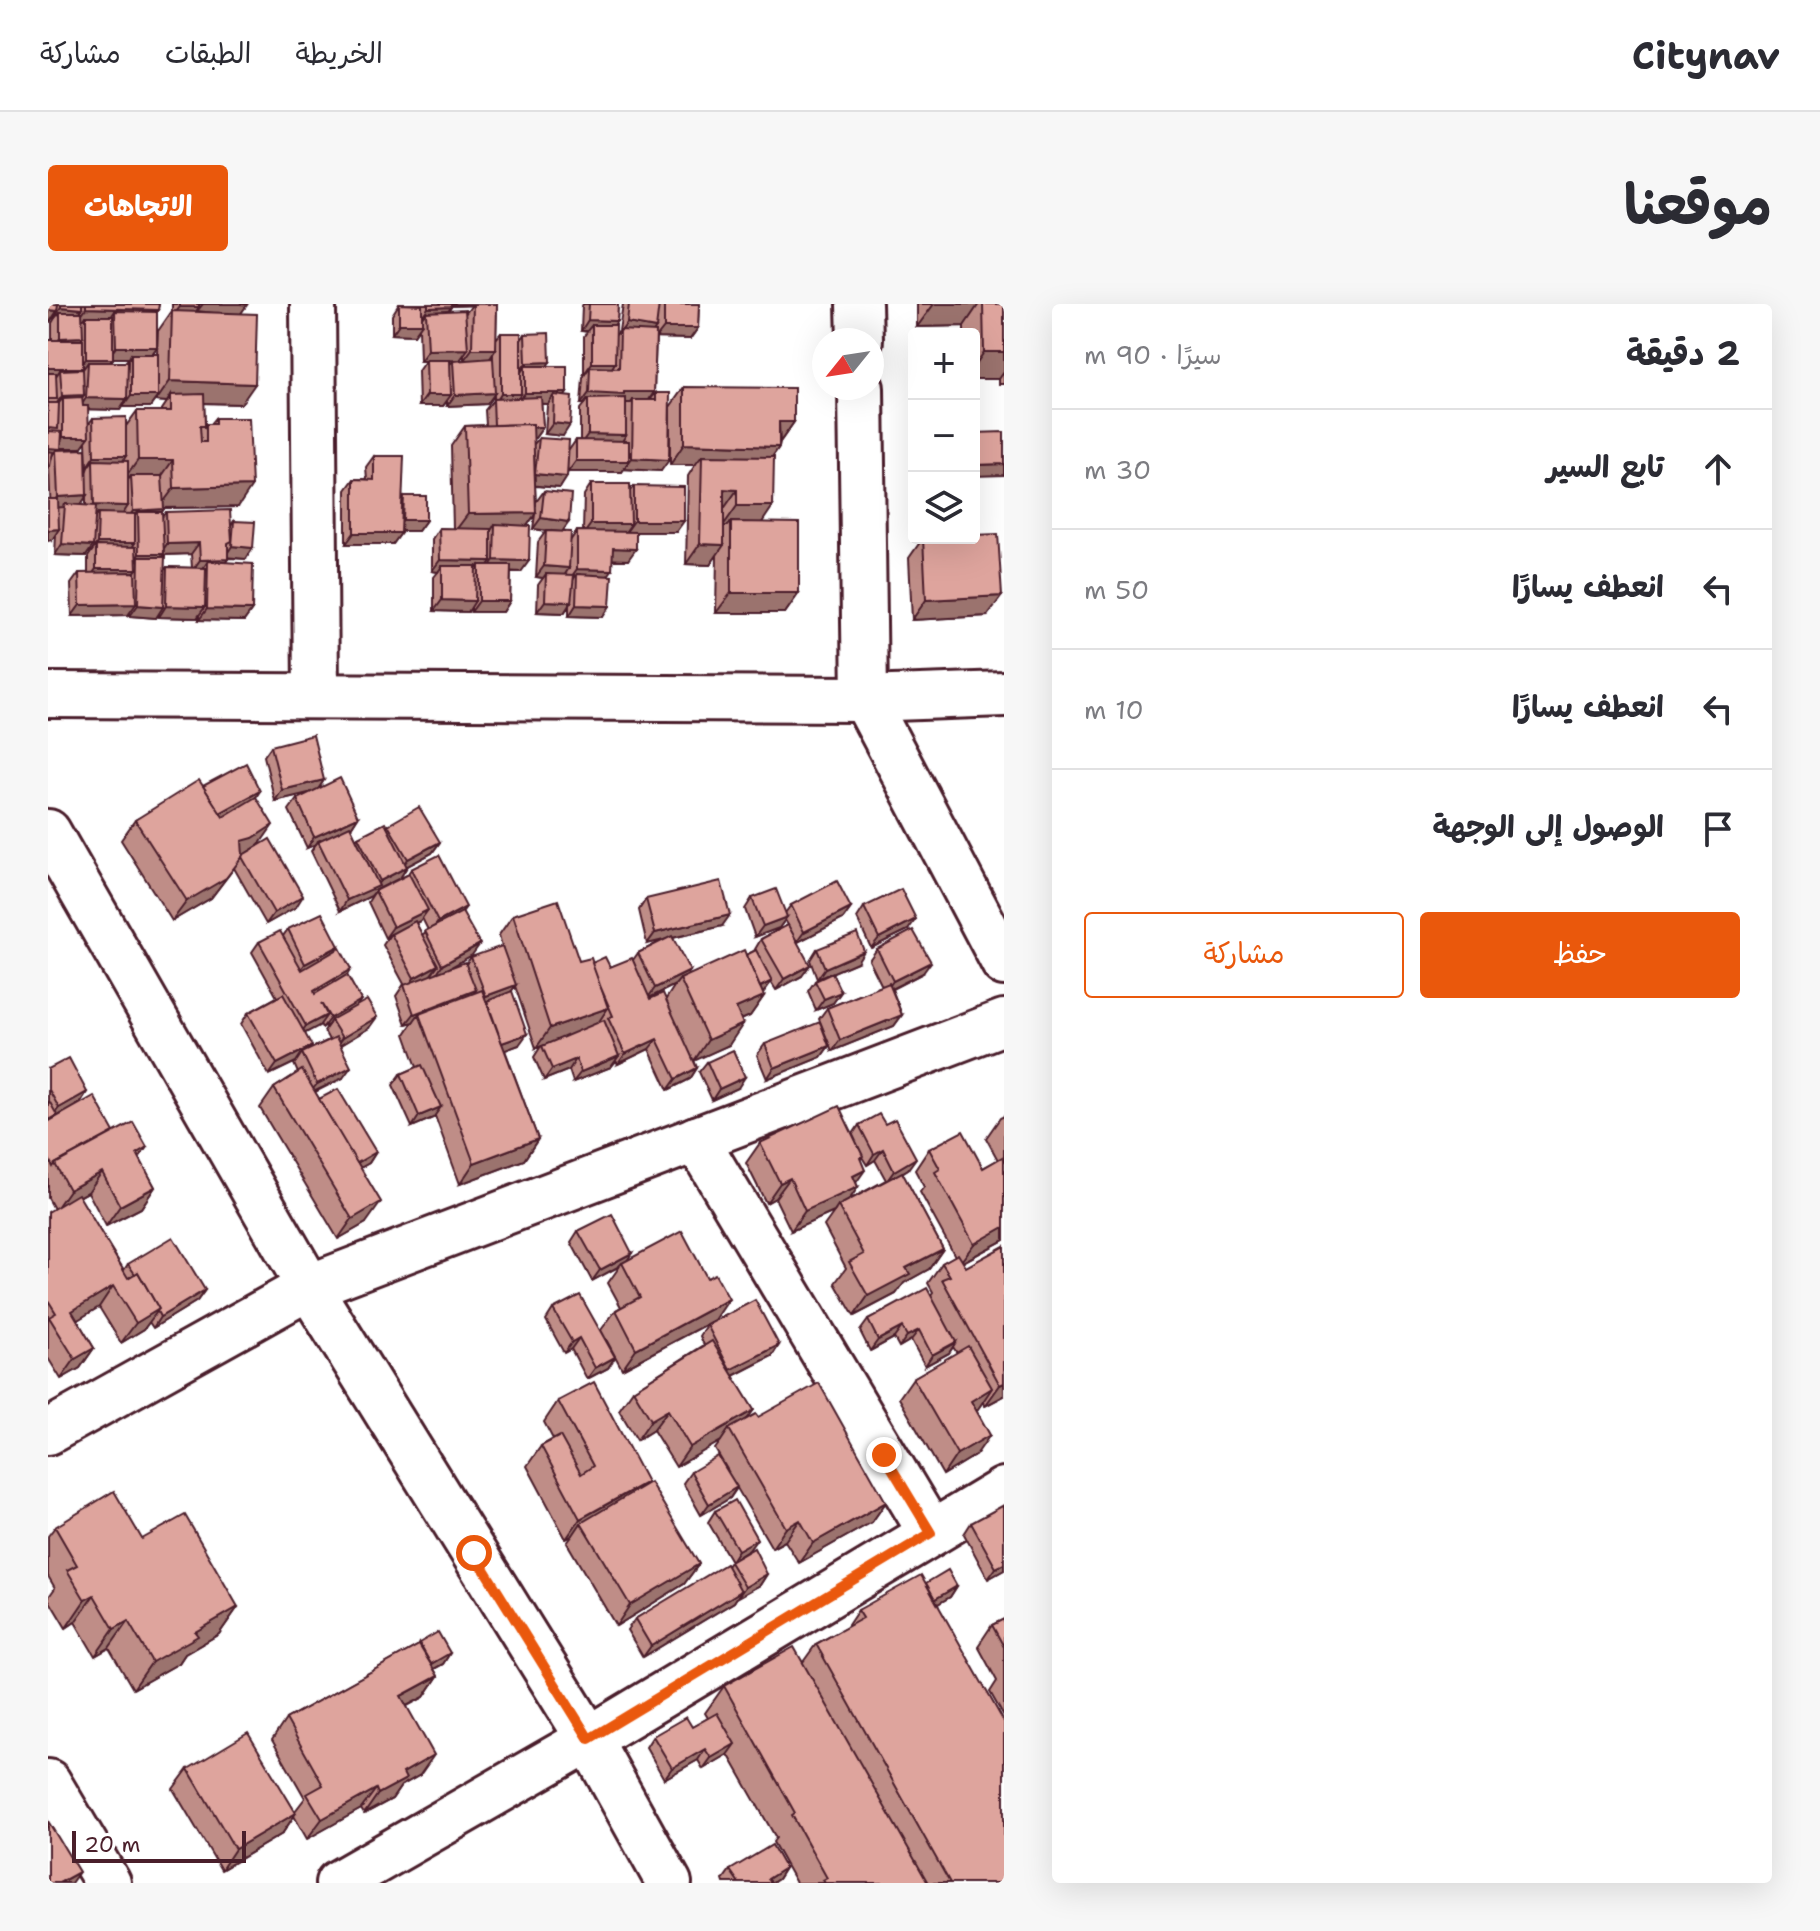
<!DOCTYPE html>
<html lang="ar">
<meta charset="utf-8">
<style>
body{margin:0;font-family:"Shantell Sans","Playpen Sans Arabic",sans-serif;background:#f7f7f7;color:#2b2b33;direction:rtl}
.controls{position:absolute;right:24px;top:24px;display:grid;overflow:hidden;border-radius:8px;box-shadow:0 8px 32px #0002}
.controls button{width:72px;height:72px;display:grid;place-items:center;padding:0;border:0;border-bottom:2px solid #e1e1e2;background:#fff;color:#2b2b33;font:40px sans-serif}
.compass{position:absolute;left:764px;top:24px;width:72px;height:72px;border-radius:50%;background:#fff;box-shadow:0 8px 32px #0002;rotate:240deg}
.scale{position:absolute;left:24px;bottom:20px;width:174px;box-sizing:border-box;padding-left:8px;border:4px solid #4a1f2b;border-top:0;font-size:22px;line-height:28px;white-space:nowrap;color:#4a1f2b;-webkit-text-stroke:6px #fff;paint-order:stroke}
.stop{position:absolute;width:24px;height:24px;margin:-18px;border:6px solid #ea580c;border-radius:50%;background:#fff}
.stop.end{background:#ea580c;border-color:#fff;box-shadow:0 2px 8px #0008}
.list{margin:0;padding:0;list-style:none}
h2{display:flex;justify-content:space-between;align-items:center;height:104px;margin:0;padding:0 32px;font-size:34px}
h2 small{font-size:26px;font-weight:400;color:#7c7c81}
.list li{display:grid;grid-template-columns:52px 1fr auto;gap:24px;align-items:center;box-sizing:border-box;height:120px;padding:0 32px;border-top:2px solid #e1e1e2}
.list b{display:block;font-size:30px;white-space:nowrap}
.list em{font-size:26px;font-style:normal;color:#7c7c81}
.actions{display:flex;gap:16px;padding:24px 32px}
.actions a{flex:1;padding:18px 0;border:2px solid #ea580c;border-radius:8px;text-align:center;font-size:28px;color:#ea580c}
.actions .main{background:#ea580c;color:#fff}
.icon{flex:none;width:44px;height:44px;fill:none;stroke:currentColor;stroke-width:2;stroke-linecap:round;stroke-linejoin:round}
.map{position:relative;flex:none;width:956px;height:1579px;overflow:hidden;direction:ltr;border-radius:8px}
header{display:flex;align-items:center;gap:48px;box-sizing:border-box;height:112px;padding:0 40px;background:#fff;border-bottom:2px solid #e1e1e2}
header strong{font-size:38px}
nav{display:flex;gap:44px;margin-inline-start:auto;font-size:28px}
.intro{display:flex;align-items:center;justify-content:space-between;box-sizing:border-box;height:192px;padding:0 48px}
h1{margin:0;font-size:56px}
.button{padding:20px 36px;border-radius:8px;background:#ea580c;color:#fff;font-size:28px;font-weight:700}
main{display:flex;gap:48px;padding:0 48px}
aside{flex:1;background:#fff;border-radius:8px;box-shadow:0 8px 32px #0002}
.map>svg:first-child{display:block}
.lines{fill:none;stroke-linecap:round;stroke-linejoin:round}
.minor-casing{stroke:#4a1f2b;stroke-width:50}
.minor{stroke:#fff;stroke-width:44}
.wall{fill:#bf8d87;stroke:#4a1f2b;stroke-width:2;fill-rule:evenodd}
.shaded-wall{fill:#9b736e;stroke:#4a1f2b;stroke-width:2}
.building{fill:#dea49d;stroke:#4a1f2b;stroke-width:2}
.route{stroke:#ea580c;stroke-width:10}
</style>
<header>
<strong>Citynav</strong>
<nav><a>الخريطة</a><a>الطبقات</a><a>مشاركة</a></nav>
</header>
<div class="intro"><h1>موقعنا</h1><a class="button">الاتجاهات</a></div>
<main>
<aside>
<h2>2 دقيقة<small>سيرًا · 90 m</small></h2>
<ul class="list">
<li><svg class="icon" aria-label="ahead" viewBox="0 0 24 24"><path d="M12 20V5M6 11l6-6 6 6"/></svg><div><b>تابع السير</b></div><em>30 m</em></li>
<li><svg class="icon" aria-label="left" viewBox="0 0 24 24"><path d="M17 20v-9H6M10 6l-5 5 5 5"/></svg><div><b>انعطف يسارًا</b></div><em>50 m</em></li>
<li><svg class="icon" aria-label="left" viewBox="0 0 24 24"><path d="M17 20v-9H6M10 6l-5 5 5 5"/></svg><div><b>انعطف يسارًا</b></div><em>10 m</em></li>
<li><svg class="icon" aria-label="arrive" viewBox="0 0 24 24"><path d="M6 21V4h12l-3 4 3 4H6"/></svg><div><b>الوصول إلى الوجهة</b></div></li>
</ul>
<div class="actions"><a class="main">حفظ</a><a>مشاركة</a></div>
</aside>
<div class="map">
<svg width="956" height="1579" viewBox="0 0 956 1579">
<rect width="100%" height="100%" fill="#fff"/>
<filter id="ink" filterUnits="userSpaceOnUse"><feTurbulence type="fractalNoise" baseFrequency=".0125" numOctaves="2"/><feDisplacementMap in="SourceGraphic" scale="16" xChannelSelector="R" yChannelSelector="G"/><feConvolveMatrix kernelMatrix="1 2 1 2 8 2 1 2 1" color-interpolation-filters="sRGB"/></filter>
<g filter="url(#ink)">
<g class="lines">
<!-- minor casing -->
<g class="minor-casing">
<g id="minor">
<path d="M265,0L268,391"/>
<path d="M811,0L812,36"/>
<path d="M813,84L817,395L956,659"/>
<path d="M0,391L817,395L956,390"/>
<path d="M0,528L261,983L541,1435L621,1579"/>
<path d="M648,835L883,1229"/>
<path d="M0,1128L261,983L956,718"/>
<path d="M0,1478L60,1579"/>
<path d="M290,1579L541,1435L956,1186"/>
</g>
</g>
<!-- minor -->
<use href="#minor" class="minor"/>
</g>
<!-- wall -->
<g class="wall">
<path d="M0,0H111L109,8V43L104,50H109L110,27L124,7V0H199L193,9V100L156,99L157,122L158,120H162L167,114L190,203L116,204L114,208V213L118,208L183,221L186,217L198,255L180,254L178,258L204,306L196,317L151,316V310L149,314L111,313V309L108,314L82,312V308L80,311L24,312L23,280L31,269H40V253L42,250V246L38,252L7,251L8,230L4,236L1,163L0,164V36H4V19L7,14L5,13L2,18H0ZM65,54H81L77,58H63ZM108,95V97L119,98L113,107H89L78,122L45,114L40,121V105L72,106L75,101V103H102ZM38,137L39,163H40L39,166L12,146L13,144H33ZM38,193V202L32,201ZM143,250L144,264L119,263L116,266L113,253L115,251Z"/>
<path d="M351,0H449L448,35L453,29L473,36L477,30L519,89L517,92L515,132L497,130L499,102L500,100H493L495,123L487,134H485V141L491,134L521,146L528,136H532V105L536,100H533L535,74L537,70H536V32L539,28L533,27L534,2L535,0H570L569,17L566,21L567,32L571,27L575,0H651L650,24L642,35L608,34L606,88L601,96H602L608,89L613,167L576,165V164L574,168H520L512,184L487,182L488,202V198L496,187L514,227L522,237L529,227H535L536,191L543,180L582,187L586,182L628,228H588L580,256H564L560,272L555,313L521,312V302L516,309L489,308L490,281L495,274L488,273L490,238L498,227L485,225L487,210L479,222L473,268H463L462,297L455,308H423V302L420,308L386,307V273L390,268L384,267V235L391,224L405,225L403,142L417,122L438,121L437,106L446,95V90L439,100L399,102V97L395,102H371L370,67L377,57H372L371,24L366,31L344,30V11ZM424,1L417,10L401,7L403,2ZM445,49V62L441,54ZM416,50V56L405,57L402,60V56H412Z"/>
<path d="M869,0H956V80H951V75H926V30H916V22L869,23Z"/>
<path d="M636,83L746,118L732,138L731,143L724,153L714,218L751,289L737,309H668L669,251L662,261L638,260L640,172L647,161H622V103Z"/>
<path d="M326,152L354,194L356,192L378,216L370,227H353V229L345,240H298V186L306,175H319L318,163Z"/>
<path d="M875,234L939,312L864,316L861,254Z"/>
<path d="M223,442L276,476L270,485L310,513L303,524L308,535L310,533L339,523L340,521L392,538L384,549L359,562L352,574L328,586L323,592L292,607L263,547L268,540L259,544L241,506L249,495L263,488L227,497L216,452Z"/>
<path d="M155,482L208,493L211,541L248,603L218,620L186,564L163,594L124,617L73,536L87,516Z"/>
<path d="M363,565L414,608L424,651L399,665L418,660L423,653L455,646L451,631L465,611L531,657L544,659L562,663L585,656L590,649L616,636L599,640L591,606L598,595L674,622L625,634L639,672L698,651L706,647L713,635L740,621L737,616L731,624L707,633L697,605L704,594L737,609L743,601L803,604L795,615L749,638L754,672L728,686L723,678L714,689L716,692L702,712L693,716L681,741L646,756L649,764L642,775L620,786L601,745L570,760L568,757L563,763L525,778L521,766L496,776L486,753L493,742L488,744L467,682L463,688L471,741L457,746L490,835L476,856L412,880L387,812L385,814L364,823L345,781L353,770L369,763L357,730L365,718L358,720L348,692L356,680L335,641L341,632L337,634L320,598L327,587L359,571ZM374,614L380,626L374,631L368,619L372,617ZM627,681L618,695H602V693Z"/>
<path d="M816,603L860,626L823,644L809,614Z"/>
<path d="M240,625L291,642L289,646L299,672L308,702L321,724L292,741L295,774L267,788L271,795L328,848L321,859L312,864L318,919L290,935L212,804L226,784L250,769L246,760L248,758L221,771L193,720L200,709L229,693L204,648L211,638L235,632ZM272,720L274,724L280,721L276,727L281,736L262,745L257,729Z"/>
<path d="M769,645L809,658L769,675L762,656Z"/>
<path d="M829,645L875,669L844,685L854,711L846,722L784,747L771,715L779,704L834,682L821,656Z"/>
<path d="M767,677L793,688L785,699L768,706L760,687Z"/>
<path d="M717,740L781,742L773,753L719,775L709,751Z"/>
<path d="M659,758L690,784L664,796L651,768Z"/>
<path d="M0,765L39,788L32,799L8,813L6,815L66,829L99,843L91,854L107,883L93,904L58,922L40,888L31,893L76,966L80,960L157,986L149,997L105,1024L101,1018L96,1025L73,1039L51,1003L29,1016L46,1044L32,1064L13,1075L0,1054V909L6,905L0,894Z"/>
<path d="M956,812V936L915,958L956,1092L937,1102L935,1098L928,1106V1151L895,1171L851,1094L865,1074L909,1049L905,1043L901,1049L877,1062L863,1036L851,1043L846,1034L822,1047L812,1027L820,1016L883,991L885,988L880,979L894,959L907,952L872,888L876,883L867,866L881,845L935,864L950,856L938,834L952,814Z"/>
<path d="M811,821L860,865L854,869L895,945L881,965L856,979L848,990L806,1012L787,979L798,964L776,922L786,908L743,927L727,894L718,899L698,859L712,839L805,830ZM814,853L819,861L827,856L838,876L801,896L810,883L808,879L812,856Z"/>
<path d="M530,927L579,956L667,1016L574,1065L553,1026L568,1006L573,1003L560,979L572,962L544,977L523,938Z"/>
<path d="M505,1005L567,1053L560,1064L539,1075L523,1045L516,1049L498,1016Z"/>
<path d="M659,1021L731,1041L724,1052L685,1072L699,1115L710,1113L838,1198L824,1218L751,1259L737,1237L724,1244L689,1184L682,1194L653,1211L635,1179L643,1168L680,1167L667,1145L673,1137L628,1163L605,1126L589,1136L571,1106L585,1086L656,1041L652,1032Z"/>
<path d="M510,1097L599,1178L596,1182L651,1260L636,1280L568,1322L519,1239L525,1231L518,1235L479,1162L493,1142L505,1135L496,1118Z"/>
<path d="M667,1207L701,1246L683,1257L660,1218Z"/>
<path d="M923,1219L956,1266L940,1275L916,1230Z"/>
<path d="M7,1223L94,1235L190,1303L171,1330L137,1350L131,1359L85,1385L61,1344L47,1352L27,1318L18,1324L0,1294L7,1284L0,1272V1232Z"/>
<path d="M682,1258L719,1270L712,1281L689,1293L686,1298L595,1353L579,1326L587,1315L679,1262Z"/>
<path d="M878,1279L909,1282L902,1293L890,1300L956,1579H748L725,1538L728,1534L680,1450L655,1465L650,1456L616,1475L598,1443L605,1432L644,1423L660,1414L657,1409L676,1382L755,1358L768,1340L798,1324L810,1306Z"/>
<path d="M956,1315V1413L942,1388L949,1377L930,1342L944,1321Z"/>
<path d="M371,1339L402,1349L395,1360L386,1365L390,1372L376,1393L359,1402L372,1471L353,1482L344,1495L316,1510L313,1505L259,1535L246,1512L234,1530L173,1566L125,1485L140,1465L247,1507L257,1494L224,1436L238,1415L369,1342Z"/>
<path d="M737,1564L730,1575L724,1579H676L675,1576L682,1566Z"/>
</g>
<!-- shaded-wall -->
<g class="shaded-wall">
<path d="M155,0H192L199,1L191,12L149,7Z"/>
<path d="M402,0H440L439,1L401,2Z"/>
<path d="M886,0H931L916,22L869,23Z"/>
<path d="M13,3L34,5L26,16L12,8L7,14H5Z"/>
<path d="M132,3H151L143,14L124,13Z"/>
<path d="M403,3L396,14L378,8L372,15L380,4Z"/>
<path d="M38,4L110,6L103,17L67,7L61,16L38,12L36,15H30Z"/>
<path d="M0,6L9,7L2,18H0Z"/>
<path d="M540,16L569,17L561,28L544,21L539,27H533Z"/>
<path d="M579,19L608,24L600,35L571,30Z"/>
<path d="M351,20H374L366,31L344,30Z"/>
<path d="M616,24H650L642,35L608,34Z"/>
<path d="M35,33L28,44L5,45L12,34Z"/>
<path d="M68,43H109L101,54L83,50L81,54H60Z"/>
<path d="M420,45L412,56L372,57L380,46Z"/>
<path d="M424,45H448L441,56H416Z"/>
<path d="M936,48H956V68L951,75H926V63Z"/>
<path d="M38,55H65L57,66L40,58L28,75L12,66L6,75H0V64H31Z"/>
<path d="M502,58L494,69L477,62L472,70H470L478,59Z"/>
<path d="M544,59H567L560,70L542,63L537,70H536Z"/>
<path d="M122,77L207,80L193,100L123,98V91L119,98L108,97Z"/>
<path d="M576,88H606L599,99L585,96L583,99H570L540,95L536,100H533L541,89Z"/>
<path d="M447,89L439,100L399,102L407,91Z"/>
<path d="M477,89H519L511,100L506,91L500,100L469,99Z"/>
<path d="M453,90H473L466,101H446Z"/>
<path d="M36,91L29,102L15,94L8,103H6L14,92Z"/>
<path d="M379,91H403L395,102H371Z"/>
<path d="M83,92H110L102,103H75Z"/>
<path d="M38,94L79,95L72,106L31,105Z"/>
<path d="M731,118H746L732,138Z"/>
<path d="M505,119L522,121L515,132L497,130Z"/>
<path d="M495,123L487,134L439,135L446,125Z"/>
<path d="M540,130L578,131L571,142L532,141Z"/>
<path d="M15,133H41L33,144H9L13,145L8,151V146L2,155H0V144H8Z"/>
<path d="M636,140L731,143L717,163L654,152L647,161H622Z"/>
<path d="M46,152H78L71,163L45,156L40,163H39Z"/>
<path d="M584,154L621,156L613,167L576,165Z"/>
<path d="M90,156H125L111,176L83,172L80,176H76Z"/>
<path d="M528,157H581L574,168H520Z"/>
<path d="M956,160V171L926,172V161Z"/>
<path d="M487,170L519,173L512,184L480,181Z"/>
<path d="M204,182L190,203L111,204L126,184Z"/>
<path d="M676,185L689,186L675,206Z"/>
<path d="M39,191L32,202L17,200L16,203L3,204L10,193Z"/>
<path d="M46,201L80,202L73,213L50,209L47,212Z"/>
<path d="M689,202H725L711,223L683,218L680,222H675Z"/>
<path d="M116,205L108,216L90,208L83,218H77L85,207Z"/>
<path d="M488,209L474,229L447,220L441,230H405L420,210Z"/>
<path d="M493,214L521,218L514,228L485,225Z"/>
<path d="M355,216H378L370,227H348Z"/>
<path d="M586,217H636L628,228H578Z"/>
<path d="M543,220H583L575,231H535Z"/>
<path d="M11,225L4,236L0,237V226Z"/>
<path d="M306,229H353L345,240H298Z"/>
<path d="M49,239H87L80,250L48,242L42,250Z"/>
<path d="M151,239L143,250L115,251L108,260L91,253L86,261H84L91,250H112L119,240Z"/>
<path d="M14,240L45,242L38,252L7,251Z"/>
<path d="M652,240L676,241L662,261L638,260Z"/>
<path d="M184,242L205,244L198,255L177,253Z"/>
<path d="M565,244L588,245L580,256L557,255Z"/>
<path d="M180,255L172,266L160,257L154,266L144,267L152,256Z"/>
<path d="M392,256L443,257L435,268L431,261L426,268L394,262L390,268L384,267Z"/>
<path d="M446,256L481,257L473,268L439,266Z"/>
<path d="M496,262L521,264L514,275L498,270L495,274L488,273Z"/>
<path d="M48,265H89L81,276H40Z"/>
<path d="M529,265L564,266L556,277L529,270L525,276H521Z"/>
<path d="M683,289H751L737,309H668Z"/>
<path d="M954,292L939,312L864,316L878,296Z"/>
<path d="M394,296L427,297L420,308L386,307Z"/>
<path d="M431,297H462L455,308H423Z"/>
<path d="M497,297L523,298L516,309L489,308Z"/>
<path d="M88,300L80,311L24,312L32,301Z"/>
<path d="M90,301L115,303L108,314L82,312Z"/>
<path d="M528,301L562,302L555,313L521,312Z"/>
<path d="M118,302L157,303L149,314L111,313Z"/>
<path d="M159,305L204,306L196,317L151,316Z"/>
<path d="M276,476L269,487L227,497L234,486Z"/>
<path d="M212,487L205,498L162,521L170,510Z"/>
<path d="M310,513L303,524L270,537L268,540L259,544L266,533Z"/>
<path d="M225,521L211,541L191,554L194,537Z"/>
<path d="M392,538L384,549L352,566L360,555Z"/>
<path d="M195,552L163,594L124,617L139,597Z"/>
<path d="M359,563L352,574L328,586L323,592L292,607L299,596L327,583L332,577Z"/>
<path d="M255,592L248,603L218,620L226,609Z"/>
<path d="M418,603L410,614L382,629L390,618Z"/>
<path d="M803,604L795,615L748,639L756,628Z"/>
<path d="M380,606L372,617L344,631L343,630L337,634L345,623Z"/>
<path d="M682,611L674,622L599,640L607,629Z"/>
<path d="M739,613L731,624L707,633L715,622Z"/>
<path d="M868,615L860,626L823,644L831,634Z"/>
<path d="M432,640L424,651L387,672L394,661Z"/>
<path d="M291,642L284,653L249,671L257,660Z"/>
<path d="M816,647L809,658L769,675L777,664Z"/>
<path d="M883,658L875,669L837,688L845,677Z"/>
<path d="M390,661L382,672L359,685L366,674Z"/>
<path d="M762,661L754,672L728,686L736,675Z"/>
<path d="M303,665L296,676L258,698L266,687Z"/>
<path d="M642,667L635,678L632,675L627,681L599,695L607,684Z"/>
<path d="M724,677L716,688L699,697L707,686Z"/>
<path d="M468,681L460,692L430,703L438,692Z"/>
<path d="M428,686L421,697L371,710L365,718L358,720L366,710Z"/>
<path d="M793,688L785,699L768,706L776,695Z"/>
<path d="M716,692L702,712L674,724L688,704Z"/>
<path d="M313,696L305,707L283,716L280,721L274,724L282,714Z"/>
<path d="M560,704L546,725L488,744L502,724Z"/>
<path d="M279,711L271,722L250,733L258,722Z"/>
<path d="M854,711L846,722L784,747L792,736Z"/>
<path d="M329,713L321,724L286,745L294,734Z"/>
<path d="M695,720L681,741L646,757L660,736Z"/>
<path d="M479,730L471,741L444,751L451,740Z"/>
<path d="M609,735L601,745L570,760L577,750Z"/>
<path d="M264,742L256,753L254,749L248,758L221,771L229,760Z"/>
<path d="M781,742L773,753L719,775L726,764Z"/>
<path d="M571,752L563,763L525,778L533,768Z"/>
<path d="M528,755L521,766L496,776L504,765Z"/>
<path d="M303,763L295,774L261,790L269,780Z"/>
<path d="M649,764L642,775L620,786L628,775Z"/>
<path d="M697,773L690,784L664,796L671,785Z"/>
<path d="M39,788L32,799L8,813L0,822V816L4,813L11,804Z"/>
<path d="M393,803L385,814L364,823L371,812Z"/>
<path d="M490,835L476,856L412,880L426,859Z"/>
<path d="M99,843L84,863L89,849Z"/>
<path d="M835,845L827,856L819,861L826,850Z"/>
<path d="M328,848L321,859L296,873L304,862Z"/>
<path d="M868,854L860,865L838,878L846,867Z"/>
<path d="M817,866L803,886L810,883L796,903L790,902L786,908L743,927L757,907L805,872Z"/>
<path d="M54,868L40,888L7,906L21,886Z"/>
<path d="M742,874L727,894L718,899L732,879Z"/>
<path d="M107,883L93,904L58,922L72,902Z"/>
<path d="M333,898L318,919L290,935L304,915Z"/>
<path d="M956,923V936L911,960L926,940Z"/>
<path d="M895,945L881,965L856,979L848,990L806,1012L820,992L858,964Z"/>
<path d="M584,949L577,960L574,959L571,962L544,977L552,966Z"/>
<path d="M65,982L51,1003L10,1028L24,1007Z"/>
<path d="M157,986L149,997L105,1024L112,1013Z"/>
<path d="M681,995L667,1016L574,1065L588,1045Z"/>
<path d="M111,1005L96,1025L73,1039L88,1019Z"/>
<path d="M854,1023L846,1034L822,1047L830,1036Z"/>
<path d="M871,1026L863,1036L851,1043L859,1032Z"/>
<path d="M531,1034L523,1045L516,1049L524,1038Z"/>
<path d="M908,1038L901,1049L877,1062L884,1051Z"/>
<path d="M731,1041L724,1052L675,1077L682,1066Z"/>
<path d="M46,1044L32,1064L13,1075L27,1055Z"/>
<path d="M567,1053L560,1064L539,1075L547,1064Z"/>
<path d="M956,1079V1092L937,1102L952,1081Z"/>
<path d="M944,1084L930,1105L909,1117L923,1097Z"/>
<path d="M620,1106L605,1126L589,1136L603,1116Z"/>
<path d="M706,1106L691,1126L681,1125L673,1137L628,1163L642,1143Z"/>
<path d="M942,1131L928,1151L895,1171L909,1150Z"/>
<path d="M599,1178L585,1198L533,1219L525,1231L518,1235L532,1215Z"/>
<path d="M689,1183L682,1194L653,1211L661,1200Z"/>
<path d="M838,1198L824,1218L751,1259L765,1239Z"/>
<path d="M752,1216L737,1237L724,1244L738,1224Z"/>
<path d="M709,1235L701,1246L683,1257L690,1246Z"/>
<path d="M651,1260L636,1280L568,1322L582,1301Z"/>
<path d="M956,1260V1266L940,1275L948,1264Z"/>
<path d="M719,1270L712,1281L689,1294L697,1283Z"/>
<path d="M909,1282L902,1293L879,1306L887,1295Z"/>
<path d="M693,1287L686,1298L595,1353L603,1342Z"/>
<path d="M46,1291L27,1318L18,1324L37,1296Z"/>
<path d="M190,1303L171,1330L137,1350L131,1359L85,1385L104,1358L147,1328Z"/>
<path d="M80,1317L61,1344L47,1352L66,1325Z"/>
<path d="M402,1349L395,1360L375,1371L383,1360Z"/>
<path d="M390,1372L376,1393L339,1412L353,1392Z"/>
<path d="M687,1440L679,1451L655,1465L663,1454Z"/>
<path d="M657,1445L650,1456L616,1475L624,1464Z"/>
<path d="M386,1451L372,1471L353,1482L344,1495L316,1510L330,1490L355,1469Z"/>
<path d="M328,1485L313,1505L259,1535L274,1515Z"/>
<path d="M248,1509L234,1530L173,1566L187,1545Z"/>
<path d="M737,1564L730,1575L724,1579L720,1575Z"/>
<path d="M31,1568L23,1579H11Z"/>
</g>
<!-- building -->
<g class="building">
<path d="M0,0H10L9,7L0,6Z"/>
<path d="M13,0H34V5L13,3Z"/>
<path d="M38,0H111L110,6L38,4Z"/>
<rect x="132" y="0" width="19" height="3"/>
<path d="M351,0L374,1V20H351Z"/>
<path d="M380,0H403V3L380,4Z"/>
<path d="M425,0H449L448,45H424Z"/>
<path d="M541,0H570L569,17L540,16Z"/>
<path d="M581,0H611L608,24L579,19Z"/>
<path d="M616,0H651L650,24H616Z"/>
<path d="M935,0H956V48H936Z"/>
<path d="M417,6L420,45L380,46L378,8Z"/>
<path d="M67,7L109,8V43H68Z"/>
<path d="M124,7L209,10L207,80L122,77Z"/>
<path d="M12,8H34L35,33L12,34Z"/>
<rect x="38" y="12" width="27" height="43"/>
<path d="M544,21H568L567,59H544Z"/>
<path d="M572,26L608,28L606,88H576V91L541,89L542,63L571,64Z"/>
<rect x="453" y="29" width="20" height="61"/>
<path d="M501,29L502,58L478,59L477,30Z"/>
<rect x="0" y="36" width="35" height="28"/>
<rect x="83" y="50" width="27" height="42"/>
<path d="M445,54L447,89L407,91L405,57Z"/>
<path d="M378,56H402L403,91H379Z"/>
<path d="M40,58H80L79,95L38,94Z"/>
<rect x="477" y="62" width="42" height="27"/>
<path d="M35,65L36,91L14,92L12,66Z"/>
<path d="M0,69H8L9,95H0Z"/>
<path d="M636,83L746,84V118H731V143L636,140Z"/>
<path d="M608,89H622L621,156L584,154L585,96H608Z"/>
<path d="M156,90L157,122H152L153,138H158V120H167V114H201L204,182L126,184L125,156H90L89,107H123V91Z"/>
<path d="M506,91L524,93L522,121L505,119Z"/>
<path d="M34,93L35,102H40L41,133H15V94Z"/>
<path d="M493,93L495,123H485V120L446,121L445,95Z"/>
<path d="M578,94V131L540,130V95Z"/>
<path d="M0,99H11L10,125L0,124Z"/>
<path d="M78,113V152H46L45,114Z"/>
<path d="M485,120L488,209L420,210L417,122Z"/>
<path d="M0,127L14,128L13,145L0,144Z"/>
<path d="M956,128V160L926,161V129Z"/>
<path d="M491,134L521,136L519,173L487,170Z"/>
<path d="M528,136L581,137V157H528Z"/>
<path d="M38,145L39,191L10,193L8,146Z"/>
<path d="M0,147L5,148L2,162L0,161Z"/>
<path d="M326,152H356L353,229H306V175L326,176Z"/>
<path d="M654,152L726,153L725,202H689V186L676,185V241L652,240Z"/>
<path d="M45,156L80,157V202L46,201Z"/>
<path d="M83,172H114L116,205L85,207Z"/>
<path d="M543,180H582L583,220H543Z"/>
<path d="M586,182L636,183V217H586Z"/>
<path d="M496,187L523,190L521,218L493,214Z"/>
<path d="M356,192H378V216H355Z"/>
<path d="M0,195H10L11,225L0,226Z"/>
<path d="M17,200L48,202L45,242L14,240Z"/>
<path d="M182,206L184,237L180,239V255L152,256L151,239L119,240L118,208Z"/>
<path d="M90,208H114L116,250H91Z"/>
<path d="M50,209L87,210V239H49Z"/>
<path d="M186,217L207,218L205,244L184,242Z"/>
<path d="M683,218L751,219V289H683Z"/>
<path d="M447,220L482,222L481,257L446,256Z"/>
<path d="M391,224L443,225V257L392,256Z"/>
<path d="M498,227L523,228L521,264L496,262Z"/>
<path d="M529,227L588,228V245L565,244L564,266L529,265Z"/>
<path d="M950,230L954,292L878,296L875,234H926V231Z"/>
<path d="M48,242L88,243L89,265H48Z"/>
<path d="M91,253H117L115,303L90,301Z"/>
<path d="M160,257L205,260L204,306L159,305Z"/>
<path d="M431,261H463L462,297H431Z"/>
<path d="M394,262H428L427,297L394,296Z"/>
<path d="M119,263L158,264L157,303L118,302Z"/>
<path d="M87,268L88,300L32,301L31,269Z"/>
<path d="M498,270L526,271L523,298L497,297Z"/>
<path d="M529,270L564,272L562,302L528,301Z"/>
<path d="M265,431L276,476L234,486L223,442Z"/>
<path d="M198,459L212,487L172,509L155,482Z"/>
<path d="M292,474L310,513L266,533L249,495Z"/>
<path d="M151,476L175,513L208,493L225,521L205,534L194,537L195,552L178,574L139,597L87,516Z"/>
<path d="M371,503L392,538L360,555L340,521Z"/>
<path d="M337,519L359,563L332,577L310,533Z"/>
<path d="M302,522L331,582L299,596L270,537Z"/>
<path d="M222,535L255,592L226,609L194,553L195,551Z"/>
<path d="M391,551L418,603L390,618L363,565Z"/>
<path d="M361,570L380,606L345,623L327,587Z"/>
<path d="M673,577L682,611L607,629L598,595Z"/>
<path d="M789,577L803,604L756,628L743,601Z"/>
<path d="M728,585L739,613L715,622L704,594Z"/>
<path d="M853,585L868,615L831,634L816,603Z"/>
<path d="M510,596L531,657L543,654L560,704L502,724L465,611Z"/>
<path d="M414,608L432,640L394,661L377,627Z"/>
<path d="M274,609L291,642L257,660L240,625Z"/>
<path d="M367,617L390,661L366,674L343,630Z"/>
<path d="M740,621L762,661L736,675L713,635Z"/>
<path d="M865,626L883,658L845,677L829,645Z"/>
<path d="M232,627L254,666L292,644L303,665L266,687L267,690L299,671L313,696L282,714L273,699L279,711L258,722L211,638Z"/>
<path d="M809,629L816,647L777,664L769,645Z"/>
<path d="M624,632L642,667L607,684L590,649Z"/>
<path d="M454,642L468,681L438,692L423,653Z"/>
<path d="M696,646L716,692L688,704L695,720L660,736L632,675Z"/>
<path d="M708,646L724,677L712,683L698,651Z"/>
<path d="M557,653L562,663L584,654L602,695L615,689L649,764L628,775L609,735L577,750L560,714L565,712L553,684L544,659Z"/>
<path d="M417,658L428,686L366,710L356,681Z"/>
<path d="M784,669L793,688L776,695L767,677Z"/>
<path d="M841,679L854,711L792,736L779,704Z"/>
<path d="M434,686L490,835L426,859L371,710Z"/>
<path d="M464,687L479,730L454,739L439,697Z"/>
<path d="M235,690L264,742L229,760L200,709Z"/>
<path d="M319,696L329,713L294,734L283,716Z"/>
<path d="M556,716L571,752L533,768L528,755L504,765L494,742Z"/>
<path d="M772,718L781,742L726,764L717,740Z"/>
<path d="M288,733L303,763L269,780L254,749Z"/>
<path d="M685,746L697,773L671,785L659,758Z"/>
<path d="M21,754L39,788L11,804L0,784V765Z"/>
<path d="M374,761L393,803L371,812L353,770Z"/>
<path d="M254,766L333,898L304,915L226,784Z"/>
<path d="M290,785L328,848L309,859L271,795Z"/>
<path d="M46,792L66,828L7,860L5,863L0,853V818Z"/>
<path d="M0,795L9,811L0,816Z"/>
<path d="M791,802L815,852L812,854L817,866L805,872L810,883L757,907L742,874L732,879L712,839Z"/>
<path d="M831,810L837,820L847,815L868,854L846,867L835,845L826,850L811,821Z"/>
<path d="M85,818L99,843L89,849L107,883L72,902L54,868L21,886L7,860Z"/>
<path d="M915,827L935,864L956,852V923L926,940L887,868L892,865L881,845Z"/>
<path d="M854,868L895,945L858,964L862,970L820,992L801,958L816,950L790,902Z"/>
<path d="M30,890L80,974L90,968L111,1005L88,1019L65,982L24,1007L46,1044L27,1055L1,1013L8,1009L0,996V908Z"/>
<path d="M564,910L584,949L552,966L530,927Z"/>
<path d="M634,927L659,974L667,970L681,995L588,1045L568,1006L592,993L574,959Z"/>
<path d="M125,933L157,986L112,1013L109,1007L111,1005L90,968L87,970L80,960Z"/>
<path d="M956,942V1079L952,1081L894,975L902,972L894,959L910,950L918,963Z"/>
<path d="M879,984L908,1038L884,1051L871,1026L859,1032L854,1023L830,1036L820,1016Z"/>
<path d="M532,991L567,1053L547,1064L531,1034L524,1038L505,1005Z"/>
<path d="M707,996L731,1041L682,1066L659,1021Z"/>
<path d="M664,1037L706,1106L642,1143L620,1106L603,1116L585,1086Z"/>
<path d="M920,1042L944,1084L923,1097L942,1131L909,1150L865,1074Z"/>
<path d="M546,1078L599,1178L532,1215L493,1142L512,1132L533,1170L545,1162L510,1097Z"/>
<path d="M771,1079L838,1198L765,1239L752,1216L738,1224L681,1125L708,1110L710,1113Z"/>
<path d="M670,1152L689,1183L661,1200L643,1168Z"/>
<path d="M602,1178L651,1260L582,1301L533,1219Z"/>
<path d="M66,1187L94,1235L137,1211L190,1303L147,1328L150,1332L104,1358L80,1317L66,1325L46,1291L37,1296L19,1266L29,1261L7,1223Z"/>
<path d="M687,1196L709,1235L690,1246L667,1207Z"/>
<path d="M956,1201V1260L948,1264L923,1219Z"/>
<path d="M706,1244L719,1270L697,1283L682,1258Z"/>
<path d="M678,1260L693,1287L603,1342L587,1315Z"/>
<path d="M900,1266L909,1282L887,1295L878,1279Z"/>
<path d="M873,1271L956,1418V1579H902L768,1340L815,1314L810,1306Z"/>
<path d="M956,1315V1343L944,1321Z"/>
<path d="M390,1328L402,1349L383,1360L371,1339Z"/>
<path d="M371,1341L390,1372L353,1392L386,1451L355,1469L358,1475L330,1490L328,1485L274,1515L259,1490L275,1481L238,1415Z"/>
<path d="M746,1343L880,1579H777L775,1576L779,1574L744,1511L747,1509L676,1382Z"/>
<path d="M669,1409L687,1440L663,1454L657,1445L624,1464L605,1432L638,1413L644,1423Z"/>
<path d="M200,1429L248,1509L187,1545L140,1465Z"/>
<path d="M0,1517L31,1568L11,1579H0Z"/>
<path d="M724,1541L737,1564L720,1575L723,1579H691L682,1566Z"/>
</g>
</g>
<g class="lines" filter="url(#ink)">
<!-- route -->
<path class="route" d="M426,1249L541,1435L883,1229L836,1151"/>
</g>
</svg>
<div class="controls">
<button>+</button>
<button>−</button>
<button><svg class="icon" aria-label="layers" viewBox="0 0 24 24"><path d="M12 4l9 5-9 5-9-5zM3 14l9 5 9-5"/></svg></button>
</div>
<svg class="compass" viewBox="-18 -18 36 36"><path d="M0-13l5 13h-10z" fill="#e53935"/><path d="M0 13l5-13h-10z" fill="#7c7c81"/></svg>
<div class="scale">20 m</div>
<div class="stop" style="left:426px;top:1249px"></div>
<div class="stop end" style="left:836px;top:1151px"></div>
</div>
</main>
